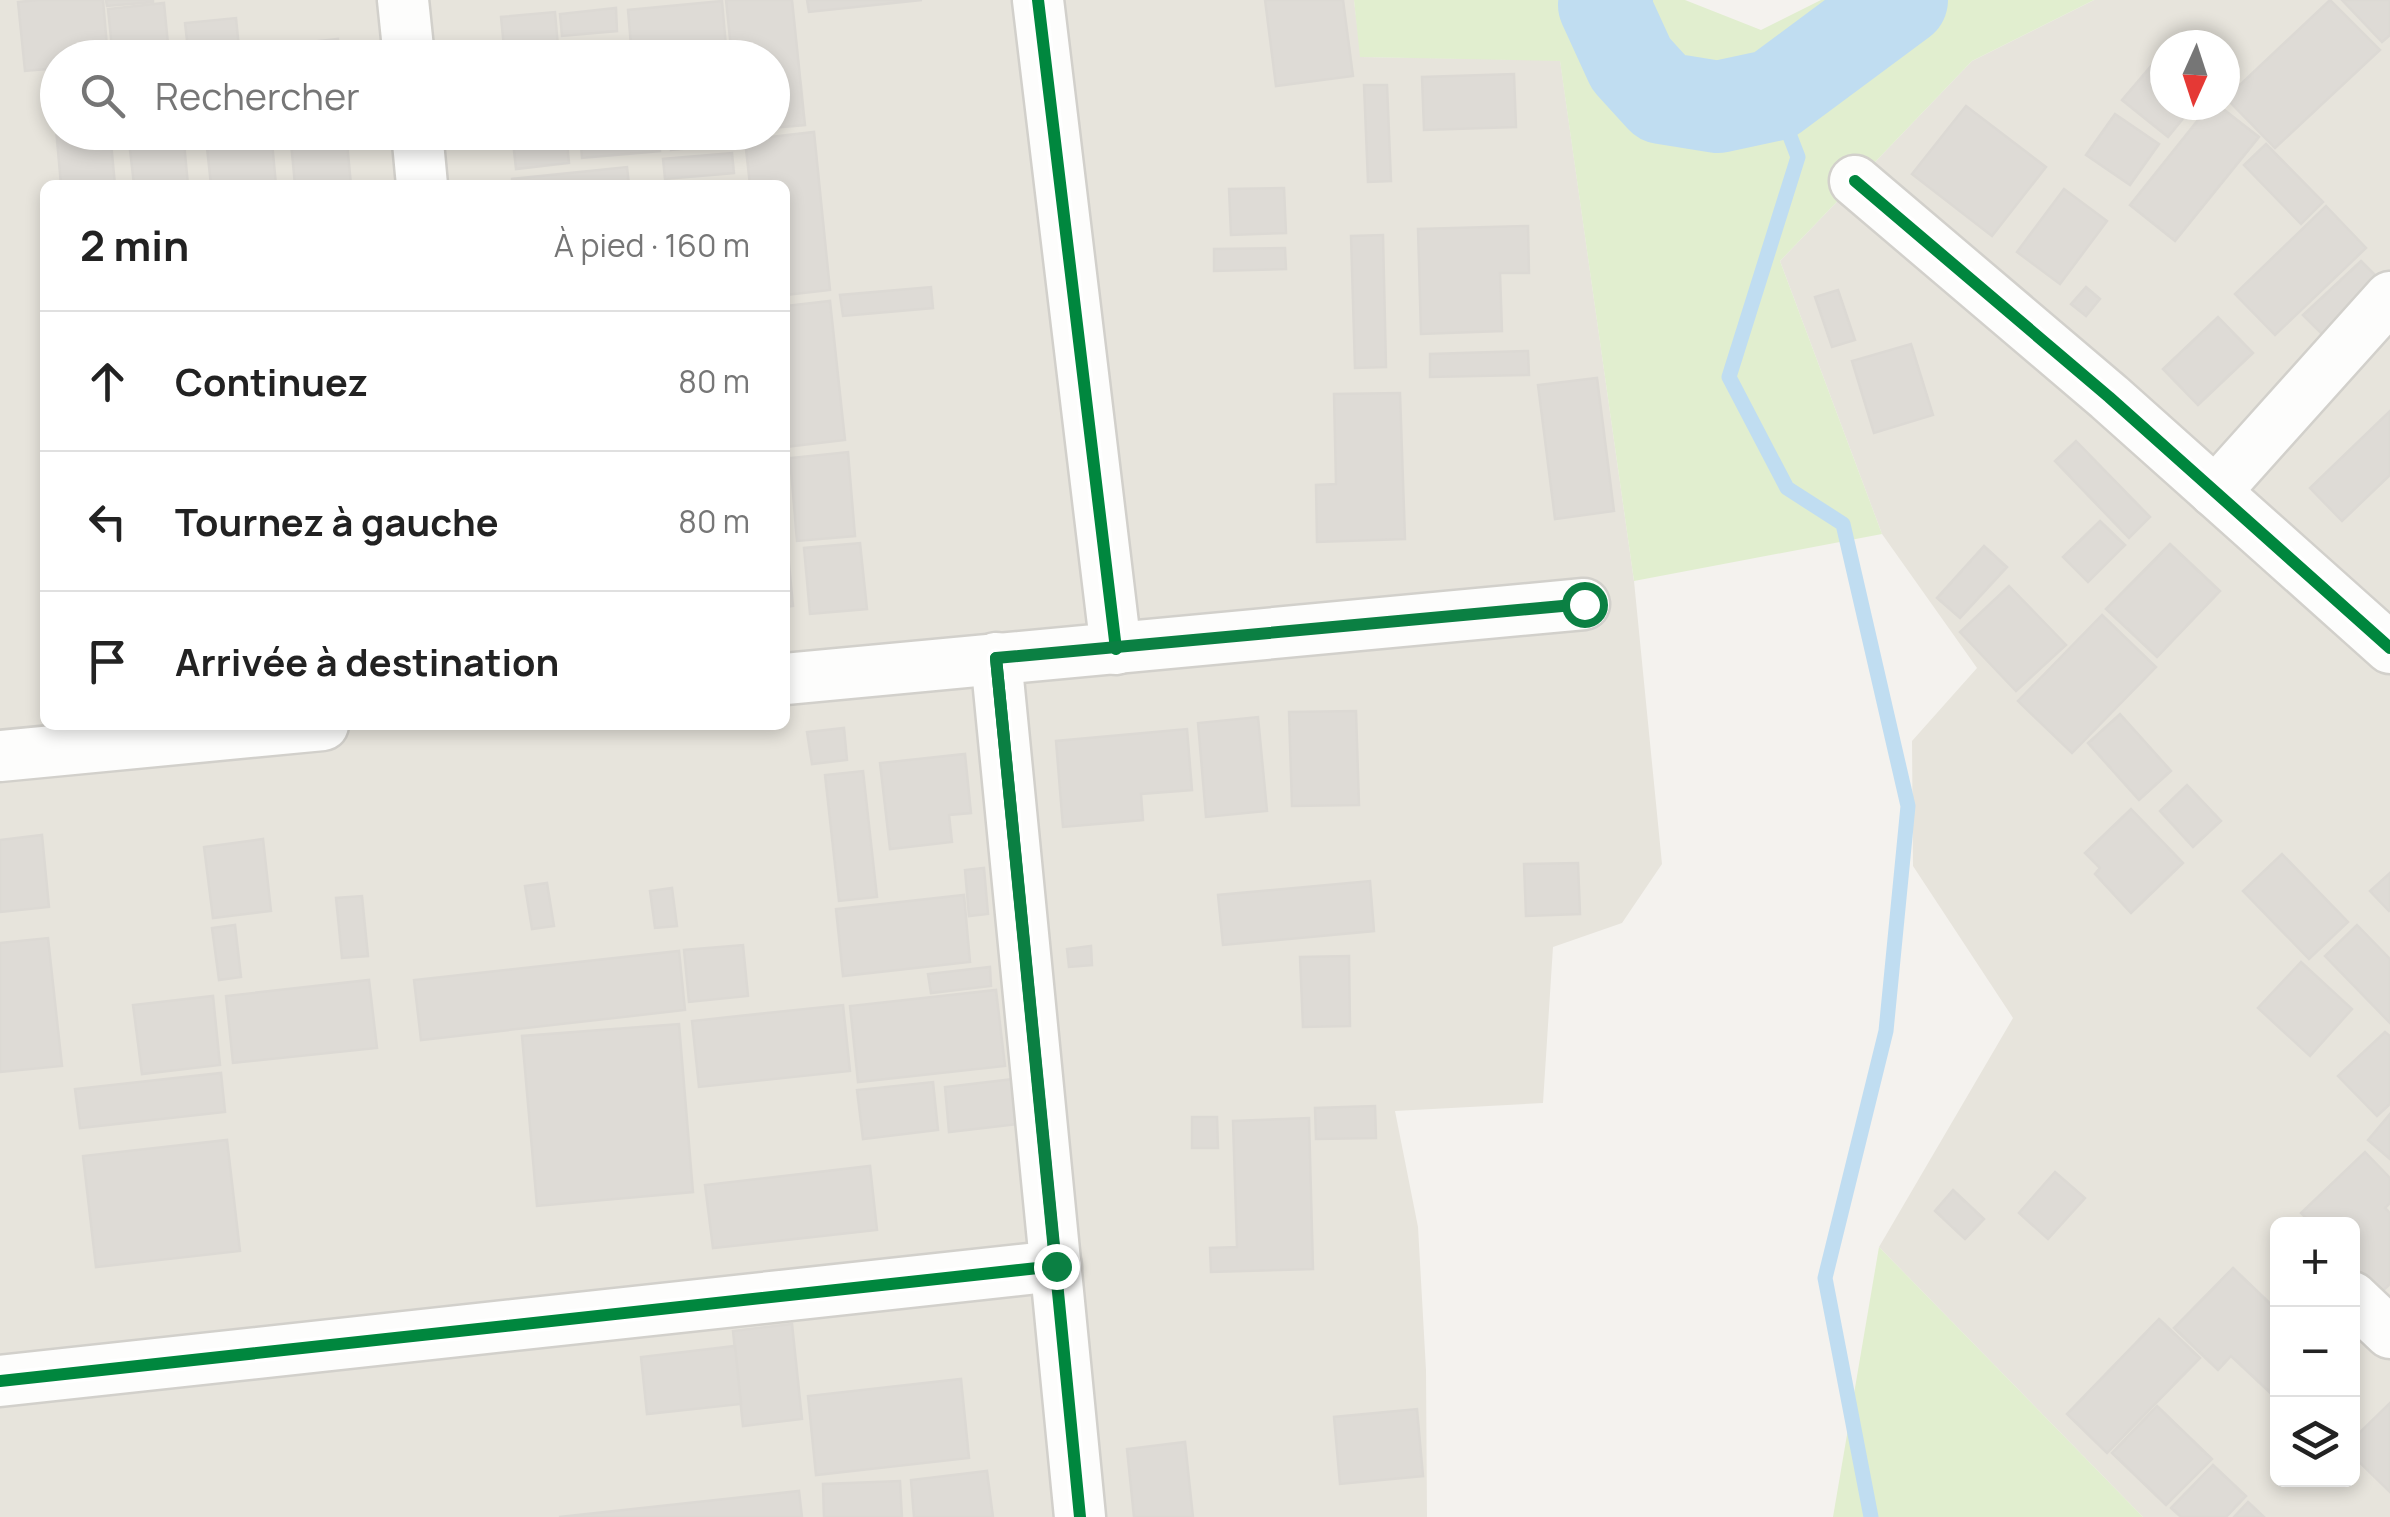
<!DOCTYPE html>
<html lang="fr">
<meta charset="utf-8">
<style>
body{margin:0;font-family:Manrope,sans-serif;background:#f2f2f2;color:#222}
.controls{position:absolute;right:30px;bottom:30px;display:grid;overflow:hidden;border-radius:15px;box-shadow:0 5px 15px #0003}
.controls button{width:90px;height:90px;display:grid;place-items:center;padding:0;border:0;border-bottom:2px solid #e0e0e0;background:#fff;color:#222;font:50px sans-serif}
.compass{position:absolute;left:2150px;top:30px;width:90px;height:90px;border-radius:50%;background:#fff;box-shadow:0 5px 15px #0003;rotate:183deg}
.stop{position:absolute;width:30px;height:30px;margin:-22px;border:8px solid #0b8043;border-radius:50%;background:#fff}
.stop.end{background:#0b8043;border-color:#fff;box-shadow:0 2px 10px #0008}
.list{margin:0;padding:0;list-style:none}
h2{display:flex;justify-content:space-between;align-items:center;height:130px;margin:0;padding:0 40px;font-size:42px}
h2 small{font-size:32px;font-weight:400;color:#767676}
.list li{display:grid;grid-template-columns:65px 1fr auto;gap:30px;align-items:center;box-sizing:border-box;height:140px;padding:0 40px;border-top:2px solid #e0e0e0}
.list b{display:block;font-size:38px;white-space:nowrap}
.list em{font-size:32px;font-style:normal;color:#767676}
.icon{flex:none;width:55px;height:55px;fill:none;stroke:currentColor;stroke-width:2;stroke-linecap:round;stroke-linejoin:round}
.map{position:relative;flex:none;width:2390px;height:1517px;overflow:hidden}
.search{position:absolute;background:#fff;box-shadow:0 5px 15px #0003;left:40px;top:40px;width:750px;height:110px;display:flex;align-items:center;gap:25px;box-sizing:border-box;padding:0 35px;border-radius:55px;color:#767676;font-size:38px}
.panel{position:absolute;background:#fff;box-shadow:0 5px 15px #0003;left:40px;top:180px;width:750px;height:550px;border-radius:15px}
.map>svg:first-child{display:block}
.residential{fill:#e7e4dc;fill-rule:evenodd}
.green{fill:#e1eecf}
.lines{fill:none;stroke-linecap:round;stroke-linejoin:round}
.stream{stroke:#c0ddf1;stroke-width:15}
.river{stroke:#c0ddf1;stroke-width:92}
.building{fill:#dedbd6;stroke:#dcd9d4;stroke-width:2.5}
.minor-casing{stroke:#d2d0cb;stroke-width:55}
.minor{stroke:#fdfdfc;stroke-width:50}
.cycleway-casing{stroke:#fff;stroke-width:19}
.cycleway{stroke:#00873e;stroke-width:12}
.route{stroke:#0b8043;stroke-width:12}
</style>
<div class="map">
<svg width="2390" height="1517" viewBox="0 0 2390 1517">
<rect width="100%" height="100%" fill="#f4f2ee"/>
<!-- residential -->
<g class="residential">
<path d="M0,0H1354L1361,57L1560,60L1634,581L1662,864L1622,923L1553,947L1543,1103L1395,1111L1418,1227L1426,1370L1427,1517H0ZM58,58H772V132H58ZM45,185H785V725H45Z"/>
<path d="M2094,0H2390V1517H2143L1879,1247L2013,1018L1913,866L1912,741L1977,668L1882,534L1780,261L1972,61ZM2165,45H2225V105H2165ZM2278,1224H2352V1480H2278Z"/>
</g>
<!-- green -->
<g class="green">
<path d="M1354,0H1685L1761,30L1821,0H2094L1972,61L1780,261L1882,534L1634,581L1560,61L1360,57Z"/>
<path d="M1879,1247L2143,1517H1833Z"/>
</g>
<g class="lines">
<!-- stream -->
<path class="stream" d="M1774,95L1798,157L1729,377L1787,488L1843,524L1908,806L1886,1031L1825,1278L1871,1517"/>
<!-- river -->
<path class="river" d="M1607,0L1604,5L1631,64L1662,98L1718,107L1774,95L1902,0"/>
</g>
<!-- building -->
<g class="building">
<path d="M38,0H103L108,58H58V68L25,71L18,2Z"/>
<path d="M106,0H153V2L107,6Z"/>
<path d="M726,0H792L805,125L772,128V58H732Z"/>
<path d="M807,0H922L809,12Z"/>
<path d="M1265,0H1343L1353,76L1276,86Z"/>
<path d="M2330,0L2380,50L2275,148L2226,98Z"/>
<path d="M2342,0H2390V35L2382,42Z"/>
<path d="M722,1L727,58H632L628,10Z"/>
<path d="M164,3L169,54L113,58L108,9Z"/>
<path d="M616,8L617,31L562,36L560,14Z"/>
<path d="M555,12L559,58H505L501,17Z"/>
<path d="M236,18L240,58H189L185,23Z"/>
<path d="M338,39L339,58H283L282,45Z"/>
<path d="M2162,53L2165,56V105H2194L2168,137L2122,100Z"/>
<path d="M51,72H58V132H110L115,185H61Z"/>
<path d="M1514,74L1516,127L1424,130L1422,77Z"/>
<path d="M1364,85H1387L1391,181L1368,182Z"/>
<path d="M2210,105H2218L2259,137L2175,241L2130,205Z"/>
<path d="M1966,106L2046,167L1992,236L1912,174Z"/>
<path d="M2115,114L2159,144L2130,185L2086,155Z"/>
<path d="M128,132H183L188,185H134Z"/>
<path d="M290,132H346L351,185H295Z"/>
<path d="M512,132H566L569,163L516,169Z"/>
<path d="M580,132H658L660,151L582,158Z"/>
<path d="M669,132H734L735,144L671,150Z"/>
<path d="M814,132L830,290L785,295V185H750L745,140Z"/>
<path d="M272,142L276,185H211L207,148Z"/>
<path d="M2266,144L2323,202L2301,224L2244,165Z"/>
<path d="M732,153L734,173L665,179L663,159Z"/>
<path d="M627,167L629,185H512V179Z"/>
<path d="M1284,188L1286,233L1231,235L1229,189Z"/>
<path d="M2064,189L2107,221L2060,284L2017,252Z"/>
<path d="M2326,206L2366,248L2275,335L2235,294Z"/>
<path d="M1528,226L1529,273H1500L1502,331L1421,334L1418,229Z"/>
<path d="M1383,235L1386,367L1355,368L1351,236Z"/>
<path d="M1285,248L1286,269L1214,271V249Z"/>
<path d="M2361,261L2380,280L2323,335L2303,315Z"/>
<path d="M931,287L933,308L843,316L840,295Z"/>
<path d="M2086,287L2100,299L2086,316L2071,304Z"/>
<path d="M1838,290L1855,340L1832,347L1815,297Z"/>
<path d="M830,301L845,440L785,447V306Z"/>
<path d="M2218,317L2253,353L2198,405L2163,369Z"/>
<path d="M1911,344L1933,415L1874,433L1852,361Z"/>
<path d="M1528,351L1529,375L1430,377V354Z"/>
<path d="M1597,378L1614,511L1555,519L1538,385Z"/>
<path d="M1400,393L1405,539L1317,542L1316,485L1336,484L1334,394Z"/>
<path d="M2390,411V475L2342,521L2310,488Z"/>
<path d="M2076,441L2150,517L2129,538L2055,461Z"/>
<path d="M848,452L855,536L797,541L790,458Z"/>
<path d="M2100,521L2125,545L2088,582L2063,557Z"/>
<path d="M785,522L793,606L785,607Z"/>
<path d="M860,543L867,609L810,614L804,548Z"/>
<path d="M2170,544L2220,591L2157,657L2106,609Z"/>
<path d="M1984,546L2007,567L1960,618L1937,598Z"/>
<path d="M2009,586L2066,645L2016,691L1960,632Z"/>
<path d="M2102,615L2156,667L2072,753L2018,701Z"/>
<path d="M1356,711L1359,805L1292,806L1289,712Z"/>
<path d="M2120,714L2171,771L2139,800L2088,743Z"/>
<path d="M1258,717L1267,811L1206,817L1198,723Z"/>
<path d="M844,728L847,760L812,764L807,732Z"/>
<path d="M1187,729L1192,790L1141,794L1143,820L1063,827L1056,741Z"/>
<path d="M965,754L971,813L949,815L952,842L890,849L880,763Z"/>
<path d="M863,771L877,897L839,901L825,775Z"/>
<path d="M2187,785L2221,821L2193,847L2160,811Z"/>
<path d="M2131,809L2183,863L2131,913L2095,874L2100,868L2085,853Z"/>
<path d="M42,835L49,907L0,912V840Z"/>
<path d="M263,839L271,911L213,918L204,847Z"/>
<path d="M2282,854L2348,922L2309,959L2243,891Z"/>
<path d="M1578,863L1580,914L1526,916L1524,864Z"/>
<path d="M984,868L988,914L969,916L965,870Z"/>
<path d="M2390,873V910L2389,911L2370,891Z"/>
<path d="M1370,881L1374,931L1223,945L1218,895Z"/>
<path d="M547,883L554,926L532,929L525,886Z"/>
<path d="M672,888L677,926L655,928L650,891Z"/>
<path d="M964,895L970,962L843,976L836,909Z"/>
<path d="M362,896L368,956L342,958L336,898Z"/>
<path d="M235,925L241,977L219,980L212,928Z"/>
<path d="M2357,925L2390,959V1023L2325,956Z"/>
<path d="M48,938L62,1066L0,1072V943Z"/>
<path d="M743,945L748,996L689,1002L684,950Z"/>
<path d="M1091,946L1092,965L1069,967L1067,949Z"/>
<path d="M679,951L685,1010L421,1040L414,980Z"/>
<path d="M1349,956L1350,1026L1303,1027L1300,957Z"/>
<path d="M2301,962L2352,1009L2310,1056L2258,1008Z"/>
<path d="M990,967L991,986L931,993L928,974Z"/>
<path d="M369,980L377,1048L233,1063L226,996Z"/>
<path d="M996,990L1005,1066L858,1082L850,1006Z"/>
<path d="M213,996L220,1065L142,1074L133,1005Z"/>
<path d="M843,1005L850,1071L699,1087L692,1021Z"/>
<path d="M679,1024L693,1192L537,1206L522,1036Z"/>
<path d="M2385,1032L2390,1036V1104L2377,1116L2338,1076Z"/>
<path d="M221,1073L225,1112L80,1128L75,1089Z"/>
<path d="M1014,1079L1019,1124L949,1132L945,1087Z"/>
<path d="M933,1082L938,1130L863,1139L857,1090Z"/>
<path d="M1375,1106L1376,1138L1316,1139L1315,1108Z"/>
<path d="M2390,1114V1159L2368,1140Z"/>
<path d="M1192,1117H1217L1218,1148H1192Z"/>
<path d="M1309,1118L1313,1269L1211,1272L1210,1248L1237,1247L1233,1121Z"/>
<path d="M227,1140L240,1251L96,1267L83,1156Z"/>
<path d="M2365,1152L2390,1178V1203L2385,1208L2390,1213V1284L2378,1295L2352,1267V1224H2312L2301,1213Z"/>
<path d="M870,1166L877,1230L713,1248L705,1185Z"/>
<path d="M2055,1172L2085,1198L2048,1239L2019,1213Z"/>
<path d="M1953,1190L1984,1219L1965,1239L1935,1211Z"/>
<path d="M2233,1268L2278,1311V1400L2231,1356L2218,1370L2174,1328Z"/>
<path d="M2159,1319L2200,1358L2107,1453L2067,1414Z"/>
<path d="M792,1324L802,1419L743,1426L733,1331Z"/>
<path d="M735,1346L741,1404L647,1414L641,1357Z"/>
<path d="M961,1379L969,1458L816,1475L808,1396Z"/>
<path d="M2390,1403V1492L2352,1455V1440Z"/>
<path d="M2157,1406L2212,1459L2166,1505L2112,1453Z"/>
<path d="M1417,1409L1423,1476L1340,1484L1334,1417Z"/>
<path d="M1185,1442L1193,1517H1134L1127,1449Z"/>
<path d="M2213,1465L2246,1496L2226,1517H2181L2171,1508Z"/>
<path d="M987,1471L993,1517H914L911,1480Z"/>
<path d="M900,1481L902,1517H824L823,1484Z"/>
<path d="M799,1491L802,1517H559Z"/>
<path d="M2248,1502L2264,1517H2234Z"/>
</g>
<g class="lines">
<!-- minor casing -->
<g class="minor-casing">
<g id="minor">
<path d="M403,0L409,58"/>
<path d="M1038,0L1116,649"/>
<path d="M417,132L422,185"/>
<path d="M1855,181L2109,397L2390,648"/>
<path d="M2215,492L2390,297"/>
<path d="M996,658L1080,1517"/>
<path d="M785,679L1584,604"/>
<path d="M0,756L323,725"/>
<path d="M2352,1297L2390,1333"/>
<path d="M0,1381L1056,1266"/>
</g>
</g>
<!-- minor -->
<use href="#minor" class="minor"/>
<!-- cycleway casing -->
<g class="cycleway-casing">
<g id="cycleway">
<path d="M1038,0L1116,649"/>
<path d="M1855,181L2109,397L2390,648"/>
<path d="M996,658L1080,1517"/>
<path d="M0,1381L1056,1266"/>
</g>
</g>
<!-- cycleway -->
<use href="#cycleway" class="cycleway"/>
</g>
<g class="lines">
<!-- route -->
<path class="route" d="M1056,1266L996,658L1584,604"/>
</g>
</svg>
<div class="controls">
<button>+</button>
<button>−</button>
<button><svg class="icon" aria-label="layers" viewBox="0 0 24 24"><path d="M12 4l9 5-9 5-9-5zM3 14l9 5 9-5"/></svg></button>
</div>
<svg class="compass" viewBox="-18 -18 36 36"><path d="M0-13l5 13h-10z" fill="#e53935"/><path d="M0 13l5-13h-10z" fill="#767676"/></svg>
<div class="stop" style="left:1584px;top:604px"></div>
<div class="stop end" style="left:1056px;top:1266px"></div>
<div class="search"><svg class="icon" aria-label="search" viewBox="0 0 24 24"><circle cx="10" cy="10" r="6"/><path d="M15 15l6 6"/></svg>Rechercher</div>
<section class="panel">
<h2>2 min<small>À pied · 160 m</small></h2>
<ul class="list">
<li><svg class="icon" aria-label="ahead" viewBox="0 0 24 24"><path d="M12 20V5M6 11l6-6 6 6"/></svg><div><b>Continuez</b></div><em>80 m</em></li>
<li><svg class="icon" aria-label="left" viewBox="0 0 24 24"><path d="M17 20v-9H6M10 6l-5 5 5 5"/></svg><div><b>Tournez à gauche</b></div><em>80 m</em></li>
<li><svg class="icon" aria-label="arrive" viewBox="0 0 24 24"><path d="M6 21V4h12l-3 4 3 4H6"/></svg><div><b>Arrivée à destination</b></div></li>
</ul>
</section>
</div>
